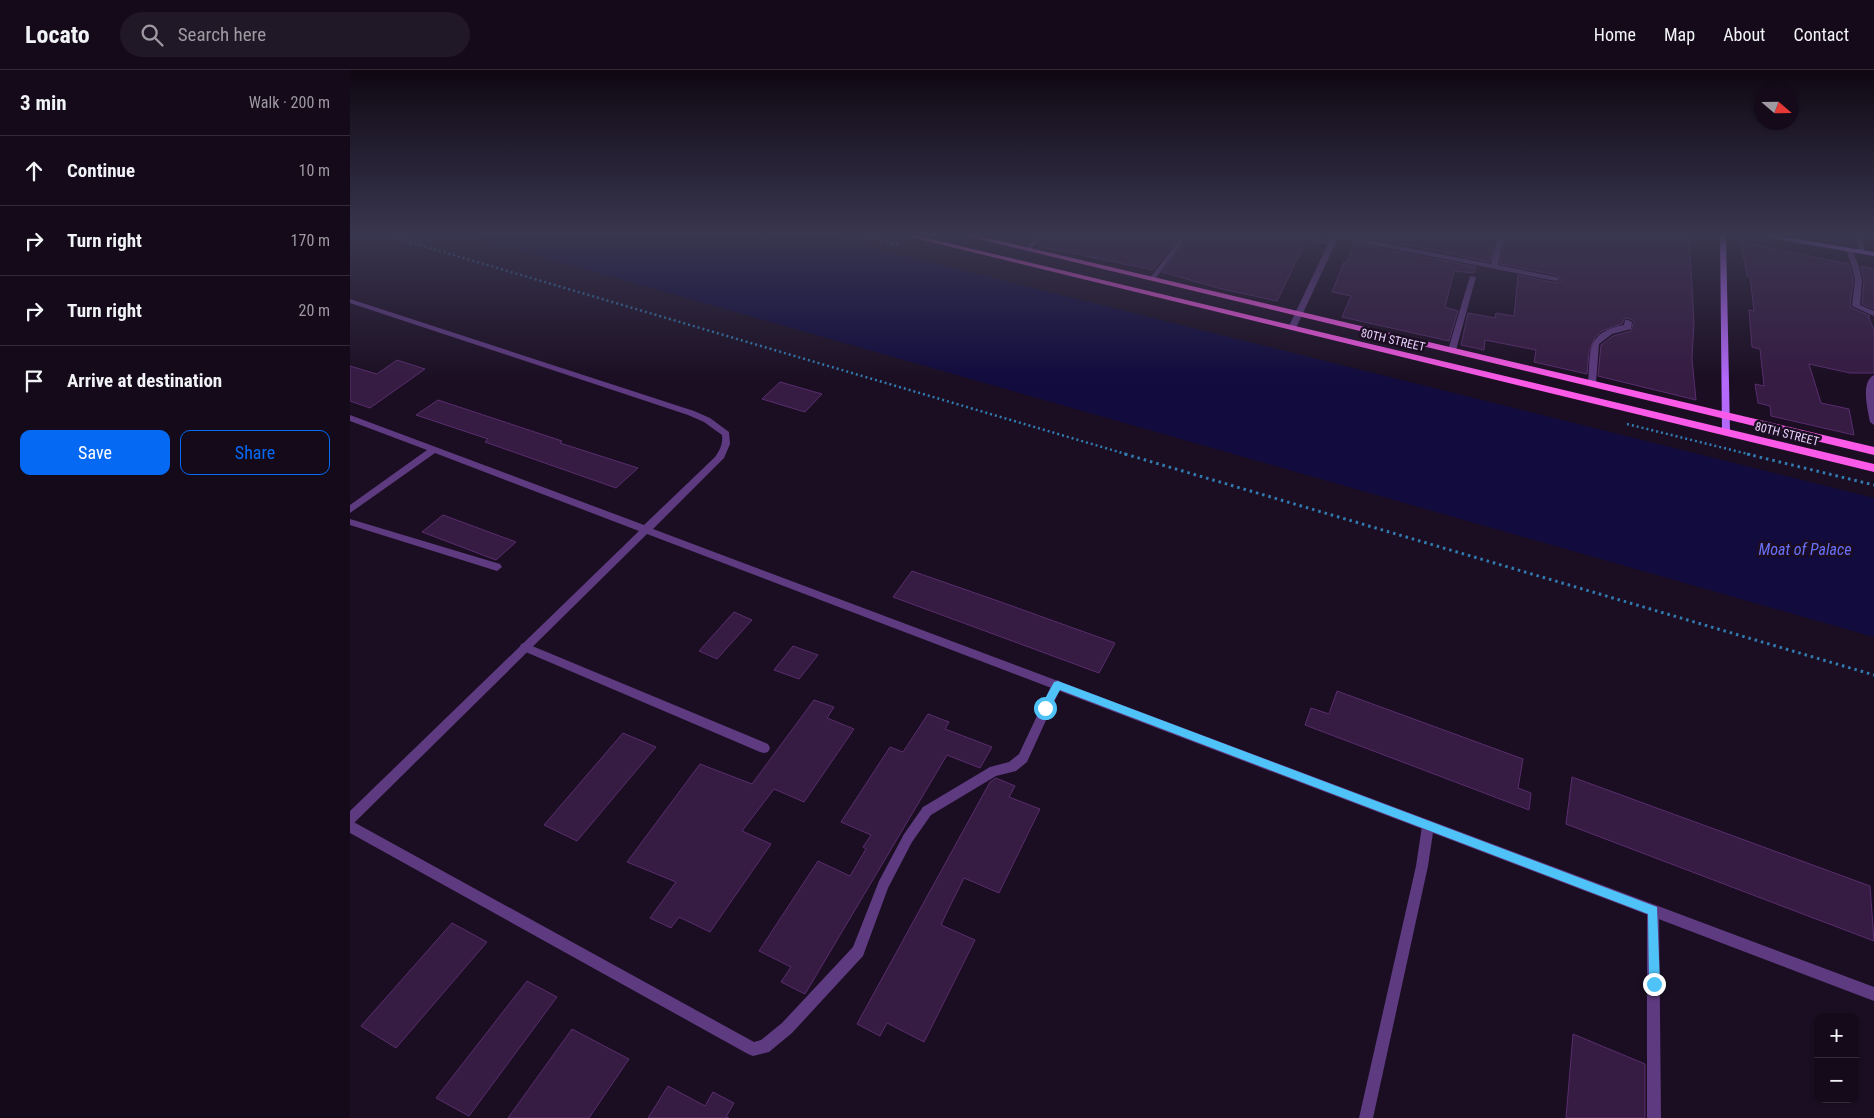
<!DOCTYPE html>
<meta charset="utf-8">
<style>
body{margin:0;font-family:"Roboto Condensed",sans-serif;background:#211827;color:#f1f3f6}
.controls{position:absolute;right:15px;bottom:15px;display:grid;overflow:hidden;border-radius:10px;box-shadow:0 1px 4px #0004}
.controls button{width:45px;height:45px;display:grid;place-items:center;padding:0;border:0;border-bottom:1px solid #332b39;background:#140a1a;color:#f1f3f6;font:25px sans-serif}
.compass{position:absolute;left:1404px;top:15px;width:45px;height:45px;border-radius:50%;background:#140a1a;box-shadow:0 1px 4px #0004;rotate:110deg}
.stop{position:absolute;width:15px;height:15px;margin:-11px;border:4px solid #4fc3f7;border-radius:50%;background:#fff}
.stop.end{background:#4fc3f7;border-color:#fff;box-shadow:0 1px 5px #0008}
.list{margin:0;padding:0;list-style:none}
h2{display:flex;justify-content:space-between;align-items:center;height:65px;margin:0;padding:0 20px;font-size:21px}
h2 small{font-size:16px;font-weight:400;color:#9d9aa2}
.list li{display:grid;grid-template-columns:32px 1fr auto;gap:15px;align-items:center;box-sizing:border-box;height:70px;padding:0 20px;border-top:1px solid #332b39}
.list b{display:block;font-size:19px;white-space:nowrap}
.list em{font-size:16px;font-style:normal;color:#9d9aa2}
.actions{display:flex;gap:10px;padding:15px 20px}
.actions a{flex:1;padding:11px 0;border:1px solid #0669f4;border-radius:10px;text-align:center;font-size:18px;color:#0669f4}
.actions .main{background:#0669f4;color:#fff}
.icon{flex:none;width:28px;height:28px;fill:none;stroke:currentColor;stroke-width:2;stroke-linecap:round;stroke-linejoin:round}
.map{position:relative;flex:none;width:1524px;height:1048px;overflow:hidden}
header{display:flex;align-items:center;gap:30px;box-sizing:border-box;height:70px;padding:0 25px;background:#140a1a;border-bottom:1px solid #332b39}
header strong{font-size:24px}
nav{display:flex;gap:28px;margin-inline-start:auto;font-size:18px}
.search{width:350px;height:45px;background:#211827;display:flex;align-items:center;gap:12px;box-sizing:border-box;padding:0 18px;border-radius:28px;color:#9d9aa2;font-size:19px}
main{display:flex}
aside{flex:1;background:#140a1a}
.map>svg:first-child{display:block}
.water{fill:#110b3e}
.building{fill:#361b42;stroke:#592d6e}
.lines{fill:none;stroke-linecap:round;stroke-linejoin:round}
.path-far1{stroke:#317bb1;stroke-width:2.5;stroke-dasharray:2 3;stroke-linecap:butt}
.path{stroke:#317bb1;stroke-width:3;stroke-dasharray:2.5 4;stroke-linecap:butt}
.lane{fill:#5e3a80;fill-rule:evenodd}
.street{fill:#5e3a80;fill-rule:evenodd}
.secondary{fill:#b469fb;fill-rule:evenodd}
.primary{fill:#fb5ae9;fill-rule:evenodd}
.route{fill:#4fc3f7}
.labels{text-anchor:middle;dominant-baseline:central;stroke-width:5;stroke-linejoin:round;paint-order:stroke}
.far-street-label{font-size:12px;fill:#ebd0fe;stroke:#1b0e22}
.water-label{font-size:16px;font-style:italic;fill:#6970fb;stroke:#1b0e22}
</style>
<header>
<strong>Locato</strong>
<div class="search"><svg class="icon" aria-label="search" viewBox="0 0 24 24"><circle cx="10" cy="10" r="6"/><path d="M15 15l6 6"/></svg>Search here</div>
<nav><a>Home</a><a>Map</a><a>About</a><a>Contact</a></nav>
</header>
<main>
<aside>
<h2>3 min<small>Walk · 200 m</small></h2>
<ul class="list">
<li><svg class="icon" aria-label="ahead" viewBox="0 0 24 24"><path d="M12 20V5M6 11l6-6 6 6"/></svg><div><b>Continue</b></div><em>10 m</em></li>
<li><svg class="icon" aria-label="right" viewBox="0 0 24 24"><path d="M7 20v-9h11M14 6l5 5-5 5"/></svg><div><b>Turn right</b></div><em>170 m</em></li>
<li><svg class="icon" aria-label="right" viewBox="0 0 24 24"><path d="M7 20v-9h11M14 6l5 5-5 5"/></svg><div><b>Turn right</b></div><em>20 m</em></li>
<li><svg class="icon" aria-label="arrive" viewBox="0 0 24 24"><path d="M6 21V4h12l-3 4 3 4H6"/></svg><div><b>Arrive at destination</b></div></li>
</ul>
<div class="actions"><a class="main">Save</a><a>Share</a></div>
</aside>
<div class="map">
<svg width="1524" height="1048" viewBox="0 0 1524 1048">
<rect width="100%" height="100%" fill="#1b0e22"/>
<!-- water -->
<path class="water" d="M116,165H471L1524,428V567Z"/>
<!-- building -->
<g class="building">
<path d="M696,165H831L803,200L687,176Z"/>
<path d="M841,165H934L936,167L956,171L927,231L868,218L812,202Z"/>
<path d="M1007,165H1147L1140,192Z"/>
<path d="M1155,165H1339L1344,252L1342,289L1346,330L1248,306L1251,275L1263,266L1281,261L1284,251L1278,248L1274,249L1272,254L1252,261L1245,267L1239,282L1237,304L1184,292L1186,280L1135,270L1134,280L1111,275L1118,243L1145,248L1146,243L1164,246L1168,205L1206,213L1212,210L1206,205L1150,194Z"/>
<path d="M1391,172L1499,194L1503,210L1500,237L1520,246H1518L1524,260V303H1500L1459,294L1471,333L1499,339L1504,365L1421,346L1420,336L1408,333L1405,314L1414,316L1410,279L1402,277L1399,240L1404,241L1400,206H1397Z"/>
<path d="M1004,173L1126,197L1124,203L1104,201L1095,237L1108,241L1099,271L992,247L1001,226L982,222L994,192L997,193Z"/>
<path d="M1511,196L1524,199V239L1512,234L1514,210Z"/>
<path d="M47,290L75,299L20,338L0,331V296L27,304Z"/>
<path d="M430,312L472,324L455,342L412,329Z"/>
<path d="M88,330L212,371L210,373L288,398L266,418L135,372L138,369L66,345Z"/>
<path d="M93,445L166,472L146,490L72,462Z"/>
<path d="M562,501L648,531L765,573L749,603L543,527Z"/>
<path d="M384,542L402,550L367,589L349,581Z"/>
<path d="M443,576L468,585L449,609L424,600Z"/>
<path d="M987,621L1173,689L1168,718L1181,723L1179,740L955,655L961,638L979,644Z"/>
<path d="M464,630L484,637L477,648L504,659L454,732L424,719L392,761L421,774L360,862L329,847L321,858L300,848L326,812L277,792L350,694L402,714Z"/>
<path d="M578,644L599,652L595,659L642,677L630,698L597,685L455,924L431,912L441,897L409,881L468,791L500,806L516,779L513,777L521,765L491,752L540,677L553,682Z"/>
<path d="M273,663L306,677L227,771L194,755Z"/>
<path d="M1222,707L1520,816L1524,871L1216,754Z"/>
<path d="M646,708L665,716L659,727L690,739L649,823L614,808L598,840L591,855L625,870L574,972L537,953L530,966L507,954L640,712Z"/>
<path d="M102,853L137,872L46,978L11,956Z"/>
<path d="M177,911L207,927L119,1046L86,1028Z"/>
<path d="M222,959L279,989L239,1048H158Z"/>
<path d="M1223,964L1295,994V1048H1216Z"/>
<path d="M318,1016L355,1036L363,1022L384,1033L376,1047L379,1048H298Z"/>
</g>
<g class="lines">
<!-- path-far1 -->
<g class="path-far1">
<path d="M36,165L779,385"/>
<path d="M507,165L548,175"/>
<path d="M1277,354L1402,385"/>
</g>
<!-- path -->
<g class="path">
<path d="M775,384L1524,605"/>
<path d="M1397,384L1524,415"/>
</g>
<!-- lane -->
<g class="lane">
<path d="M1507,165H1513L1514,183L1509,182Z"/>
<path d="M1120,206L1126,207L1106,280L1102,282L1098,280Z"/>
<path d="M1275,250H1278L1282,252L1281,259L1262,264L1249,274L1246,313L1245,315H1239L1238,313C1241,280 1235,263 1274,255Z"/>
<path d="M175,573L418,674L420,678L418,682L414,683L410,682L171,580L170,577L171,574Z"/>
<path d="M707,610L711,612L712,615L677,692L666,701L646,706L581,745L562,772L538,818L513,886L442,963L419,982L403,986L398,984L0,763V750L404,972L411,970L432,953L503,877L529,811L554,764L573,737L640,697L659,692L669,684L703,612Z"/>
<path d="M1078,750L1082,752L1084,756L1078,796L1023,1048H1009L1066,796L1072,756L1074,752Z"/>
<path d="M1303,835L1308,836L1309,841L1311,1048H1297V841L1298,836Z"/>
</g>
<!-- street -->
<g class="street">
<path d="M688,165H694L680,180H676V178Z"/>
<path d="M833,165H839L804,210H800V208Z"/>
<path d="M936,165H947L980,171L982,165H993L1141,194L1148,166L1153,165L1154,166L1148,195L1206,207L1210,209L1206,211L988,168L946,258L942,260L938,258L978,174Z"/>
<path d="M1499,177L1502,179L1509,197L1512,210L1510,235L1524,241V246L1502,236L1505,210L1502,197L1496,179Z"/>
<path d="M0,229L344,341L360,348L379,362L380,374L374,388L303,459L1524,917V931L297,464L4,753L0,755V741L289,461L85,383L0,443V435L77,380L0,351V345L294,455L365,387C370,380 373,374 372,365L354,352L338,345L0,233Z"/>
<path d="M1524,305V355L1520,352C1518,339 1510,312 1524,305Z"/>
<path d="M0,449L150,494L152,497L147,501L0,455Z"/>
</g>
<!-- secondary -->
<g class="secondary">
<path d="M1370,165H1376L1380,362L1376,365L1372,362Z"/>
<path d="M1412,165H1424L1524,182V186L1415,167Z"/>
</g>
<!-- primary -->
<g class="primary">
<path d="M552,165H564L1524,394V402Z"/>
<path d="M612,165H625L1524,377V385Z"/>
</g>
</g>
<!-- sky -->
<linearGradient id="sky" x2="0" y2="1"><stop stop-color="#0f0813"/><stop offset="0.53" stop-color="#39364f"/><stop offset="1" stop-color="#39364f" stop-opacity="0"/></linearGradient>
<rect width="1524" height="311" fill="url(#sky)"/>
<!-- route -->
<path class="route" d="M708,611L1307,837L1310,914L1308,918L1304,919L1300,918L1299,914L1298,844L710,620L698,641H692L690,638L704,612Z"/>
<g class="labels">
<!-- far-street labels -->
<g class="far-street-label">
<text transform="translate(1043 270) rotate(13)">80TH STREET</text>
<text transform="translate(1437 364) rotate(14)">80TH STREET</text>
</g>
<!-- water labels -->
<g class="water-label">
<text x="1455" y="479">Moat of Palace</text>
</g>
</g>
</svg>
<div class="controls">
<button>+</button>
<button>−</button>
</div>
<svg class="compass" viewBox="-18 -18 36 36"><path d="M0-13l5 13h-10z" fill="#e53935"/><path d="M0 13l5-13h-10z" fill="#9d9aa2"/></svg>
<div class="stop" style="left:695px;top:638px"></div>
<div class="stop end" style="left:1304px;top:914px"></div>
</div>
</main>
